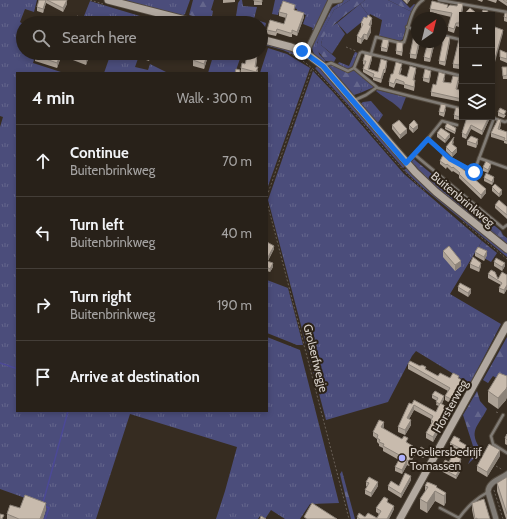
<!DOCTYPE html>
<meta charset="utf-8">
<style>
body{margin:0;font-family:Cabin,sans-serif;background:#342e26;color:#f1f3f6}
.controls{position:absolute;right:12px;top:12px;display:grid;overflow:hidden;border-radius:0px;box-shadow:0 2px 6px #0003}
.controls button{width:36px;height:36px;display:grid;place-items:center;padding:0;border:0;border-bottom:1px solid #443e38;background:#282119;color:#f1f3f6;font:20px sans-serif}
.compass{position:absolute;left:411px;top:12px;width:36px;height:36px;border-radius:50%;background:#282119;box-shadow:0 2px 6px #0003;rotate:35deg}
.stop{position:absolute;width:12px;height:12px;margin:-9px;border:3px solid #1a73e8;border-radius:50%;background:#fff}
.stop.end{background:#1a73e8;border-color:#fff;box-shadow:0 1px 4px #0008}
.list{margin:0;padding:0;list-style:none}
h2{display:flex;justify-content:space-between;align-items:center;height:52px;margin:0;padding:0 16px;font-size:17px}
h2 small{font-size:13px;font-weight:400;color:#a5a3a2}
.list li{display:grid;grid-template-columns:26px 1fr auto;gap:12px;align-items:center;box-sizing:border-box;height:72px;padding:0 16px;border-top:1px solid #443e38}
.list b{display:block;font-size:15px;white-space:nowrap}
.list p{margin:0;font-size:13px;white-space:nowrap;color:#a5a3a2}
.list em{font-size:13px;font-style:normal;color:#a5a3a2}
.icon{flex:none;width:22px;height:22px;fill:none;stroke:currentColor;stroke-width:2;stroke-linecap:round;stroke-linejoin:round}
.map{position:relative;flex:none;width:507px;height:519px;overflow:hidden}
.search{position:absolute;background:#282119;box-shadow:0 2px 6px #0003;left:16px;top:16px;width:252px;height:44px;display:flex;align-items:center;gap:10px;box-sizing:border-box;padding:0 14px;border-radius:22px;color:#a5a3a2;font-size:15px}
.panel{position:absolute;background:#282119;box-shadow:0 2px 6px #0003;left:16px;top:72px;width:252px;height:340px;border-radius:0px}
.map>svg:first-child{display:block}
.grass{fill:url(#grass-tufts)}
.forest{fill:url(#forest-firs)}
.garden{fill:#4b4d7b}
.lines{fill:none;stroke-linecap:round;stroke-linejoin:round}
.stream{stroke:#4c4997;stroke-width:1.5}
.service-casing{stroke:#534a3f;stroke-width:4.5}
.minor-casing{stroke:#534a3f;stroke-width:7}
.secondary-casing{stroke:#534a3f;stroke-width:9}
.path{stroke:#696057;stroke-width:1;stroke-dasharray:2 2;stroke-linecap:butt}
.service{stroke:#817c76;stroke-width:2.5}
.minor{stroke:#817c76;stroke-width:5}
.secondary{stroke:#b1a89f;stroke-width:7}
.wall{fill:#aca195}
.shaded-wall{fill:#8c8379}
.building{fill:#c8bbad;stroke:#8c8379}
.route{stroke:#1a73e8;stroke-width:5}
.poi-dot{fill:#acaffb;stroke:#2c2217;stroke-width:1.5}
.labels{text-anchor:middle;dominant-baseline:central;stroke-width:4;stroke-linejoin:round;paint-order:stroke}
.street-label{font-size:12px;fill:#d7d0c9;stroke:#2c2217}
.poi-label{font-size:12px;fill:#d7d0c9;stroke:#2c2217;text-anchor:start}
</style>
<div class="map">
<svg width="507" height="519" viewBox="0 0 507 519">
<defs>
<pattern id="grass-tufts" width="24" height="20" patternUnits="userSpaceOnUse"><rect width="24" height="20" fill="#4b4d7b"/><path d="M3 7l-1-3M5 7V3M7 7l1-3M15 17l-1-3M17 17v-4M19 17l1-3" fill="none" stroke="#64668c"/></pattern>
<pattern id="forest-firs" width="22" height="20" patternUnits="userSpaceOnUse"><rect width="22" height="20" fill="#4b4d7b"/><path d="M5 1l3.5 6h-7zM16 11l3.5 6h-7z" fill="#64668c"/></pattern>
</defs>
<rect width="100%" height="100%" fill="#362c21"/>
<!-- grass -->
<g class="grass">
<path d="M0,0H37L34,12L25,9L20,22L23,24V53H36L33,63L64,73H17V411H267V337L300,350L339,503L310,504L300,519H285L271,510L265,519L260,516L258,519H216L225,491L237,447L130,414L96,519H38L42,504L0,489V127L3,117L0,116Z"/>
<path d="M118,0H190L185,14L182,16Z"/>
<path d="M240,0H242L243,6L257,7L254,19L266,23L263,36L261,35V23H235L238,3Z"/>
<path d="M275,0H329L315,31L312,30L313,28L303,24L306,15L297,12V9L281,4L278,15L272,14Z"/>
<path d="M344,0H350L334,10L317,43L319,54L326,61L323,63C317,58 312,54 312,46L332,8Z"/>
<path d="M365,0H388L412,12L403,39L400,41L379,36L382,20L370,14L369,16L360,4Z"/>
<path d="M90,1L153,20L152,23H104L84,16Z"/>
<path d="M337,23L345,34L332,54L321,45C322,35 329,27 337,23Z"/>
<path d="M261,42L285,48L304,55L301,58L283,50L261,44Z"/>
<path d="M268,48L287,54L310,68L267,189V73H260Z"/>
<path d="M355,52L358,53L354,64L351,68L347,69L338,64L339,62L349,66Z"/>
<path d="M111,53H140L135,67L148,70L150,64L168,73H104Z"/>
<path d="M214,53H242L235,73H208Z"/>
<path d="M329,65L332,68L354,95H351L328,69Z"/>
<path d="M318,66L406,166L403,168L359,117L315,68Z"/>
<path d="M313,71L333,92L404,174L482,241L450,294L501,324L470,384L416,351L412,356L388,402L326,420L268,200Z"/>
<path d="M363,78L374,87L360,93C363,88 361,87 359,83V80Z"/>
<path d="M377,90L406,97L401,110C394,102 384,98 376,91Z"/>
<path d="M371,101L383,115L377,124L360,104L363,102Z"/>
<path d="M414,159L416,161H415V166L484,222L507,244V246L432,185L414,168L411,162Z"/>
<path d="M407,168L425,186L507,253V257L422,187L404,170Z"/>
<path d="M267,280L288,288L303,345H297L267,333Z"/>
</g>
<!-- forest -->
<g class="forest">
<path d="M193,0H214L211,10L213,11L211,21L189,15Z"/>
<path d="M350,0H365C352,11 322,29 321,45L336,58L334,62L326,61L317,50L316,47L319,38L334,10Z"/>
<path d="M388,0H402L410,8L414,4L416,5L412,12Z"/>
<path d="M329,65H334L348,72L354,70L363,78L359,81L362,88L360,93L354,95Z"/>
<path d="M415,161H416L501,231L503,235L507,238V244L484,222L419,170L414,164Z"/>
<path d="M482,241L497,253L491,262L475,253Z"/>
<path d="M507,337V384L493,376L488,383L483,380Z"/>
<path d="M477,391L480,401L487,409C478,427 467,431 482,451L468,464L473,454V446L463,415Z"/>
<path d="M342,471L355,519H351L340,474Z"/>
</g>
<!-- garden -->
<path class="garden" d="M360,4L369,16L347,34L337,23Z"/>
<g class="lines">
<!-- stream -->
<g class="stream">
<path d="M0,363L15,368"/>
<path d="M43,503L68,411"/>
<path d="M45,506L49,508L45,519"/>
</g>
<!-- service casing -->
<g class="service-casing">
<g id="service">
<path d="M439,0L507,12"/>
<path d="M407,27L417,30"/>
<path d="M441,35L462,40"/>
<path d="M371,54L376,37L400,43L404,42C409,29 410,8 423,0"/>
<path d="M323,66L331,63L348,71L354,68"/>
<path d="M462,76L362,52L360,53L354,68L378,88L462,109"/>
<path d="M355,100L366,95L376,88"/>
<path d="M490,117L505,122L507,121"/>
<path d="M428,139L446,155"/>
<path d="M415,155L503,228L507,225"/>
<path d="M449,158L474,172L494,118"/>
<path d="M479,158L507,168"/>
<path d="M408,162L415,155L442,121L457,125"/>
<path d="M503,415L491,436L493,444L507,453"/>
<path d="M440,508L459,518C468,506 475,499 488,492"/>
</g>
</g>
<!-- minor casing -->
<g class="minor-casing">
<g id="minor">
<path d="M331,1L340,0"/>
<path d="M306,53L331,0"/>
<path d="M496,519L488,492C488,482 500,479 507,474"/>
</g>
</g>
<!-- secondary casing -->
<g class="secondary-casing">
<g id="secondary">
<path d="M108,0L197,23"/>
<path d="M261,39L291,47L306,53L323,66L415,172L436,192L507,249"/>
<path d="M400,519L507,325"/>
</g>
</g>
<!-- path -->
<g class="path">
<path d="M90,0L103,4"/>
<path d="M346,47L356,51"/>
<path d="M289,53C309,62 322,78 337,94C367,126 393,163 426,192"/>
<path d="M267,196L312,68"/>
<path d="M267,202L349,519"/>
<path d="M463,222L507,259"/>
<path d="M496,412L499,413"/>
<path d="M496,466L503,470"/>
<path d="M494,490L503,519"/>
</g>
<!-- service -->
<use href="#service" class="service"/>
<!-- minor -->
<use href="#minor" class="minor"/>
<!-- secondary -->
<use href="#secondary" class="secondary"/>
</g>
<!-- wall -->
<g class="wall">
<path d="M39,0H67V4L63,12L46,3L43,13L37,11V7Z"/>
<path d="M223,0H235V2L223,3Z"/>
<rect x="254" y="0" width="8" height="5"/>
<path d="M403,0H410L407,4Z"/>
<path d="M477,0H483L482,2Z"/>
<path d="M487,0H497L496,3Z"/>
<path d="M498,0H507V6Z"/>
<path d="M448,7L463,8L459,27L456,26L454,33L448,31V27L451,17L430,12V9Z"/>
<path d="M295,10L304,17L297,36L292,34V37H290L277,33L276,36L267,34V30L284,24L286,18L279,16V12Z"/>
<path d="M507,13V22L504,21V17Z"/>
<path d="M367,18L372,23L371,26V32L367,40L364,39L361,44L357,42V36L361,29V23Z"/>
<path d="M462,40V57L459,69L453,68V64Z"/>
<path d="M450,41L445,66L439,64V61Z"/>
<path d="M417,42H420L416,59L410,58V54Z"/>
<path d="M428,42H435L430,62L424,61V57Z"/>
<path d="M389,44L387,52L381,51V47Z"/>
<path d="M403,47L402,56L396,54V51Z"/>
<path d="M500,50L507,53V63L500,60Z"/>
<path d="M61,53V57L57,68L35,61V55Z"/>
<path d="M65,53H90L86,65L65,57Z"/>
<path d="M143,53H151L149,61L143,59Z"/>
<path d="M209,53L204,69L193,66V60Z"/>
<path d="M257,59L256,67L258,71L257,73H245L241,72V68L245,64Z"/>
<path d="M372,59L369,69L378,72L387,65L385,73H384L381,83L373,80V78L363,72V69L364,65L363,64V61Z"/>
<path d="M502,67H507V79H503Z"/>
<path d="M402,68L400,75L407,77L416,71L414,80L415,84L414,91L404,88V85L396,83L394,88L389,86V82L393,74Z"/>
<path d="M431,74L429,83L423,81V78Z"/>
<path d="M445,78L444,82L451,83L459,81L457,90L462,91V102L431,96V92L436,85Z"/>
<path d="M446,109L444,117L439,115V112Z"/>
<path d="M461,112L459,120L454,119V115Z"/>
<path d="M498,112L506,115L504,118L498,116Z"/>
<path d="M467,117H489V120L482,135L471,129L466,139L462,137V133Z"/>
<path d="M501,124L500,129L507,132V144L504,143V141L491,137V133Z"/>
<path d="M392,125L407,133L400,139L392,129Z"/>
<path d="M409,125L418,128L413,133L409,129Z"/>
<path d="M445,127L456,129L455,134L445,129Z"/>
<path d="M437,133L450,137L445,143L437,137Z"/>
<path d="M454,141L453,145L457,152L452,157L446,151V147Z"/>
<path d="M467,141L478,143L476,148L467,145Z"/>
<path d="M444,153L486,193L481,199L459,178V175L453,171L452,172L447,167L446,169L440,164V161Z"/>
<path d="M483,167H491L488,173L483,171Z"/>
<path d="M484,178L494,181L492,185L484,181Z"/>
<path d="M492,187L502,194L499,197L492,191Z"/>
<path d="M495,205L507,207V219L495,208Z"/>
<path d="M267,242L274,249L268,261L273,267L270,272L267,271Z"/>
<path d="M443,251L461,266L455,271L443,257Z"/>
<path d="M475,252L487,255L484,261L475,256Z"/>
<path d="M494,262L505,266L502,271L494,266Z"/>
<path d="M470,264L481,266L479,272L470,268Z"/>
<path d="M488,274L498,279L507,275V289L504,294L499,292V288L501,285L488,278Z"/>
<path d="M458,287L471,293L468,297L458,291Z"/>
<path d="M408,364L420,366L438,376L450,378L459,379L464,386L453,405L445,400V396L448,391L408,369Z"/>
<path d="M488,391L506,400L498,409L488,402Z"/>
<path d="M432,395L444,399L442,404L449,413L433,442L426,438V433L431,424V419L414,410L409,419L411,425L405,435L398,432V427L412,404L436,412L439,406L436,405L437,401L432,398Z"/>
<path d="M384,427L383,428L408,443L416,452L409,466L407,465L402,474L395,471V467L399,460L383,451V448L379,446V444L377,442V439L373,436V432Z"/>
<path d="M507,434V445L505,444V438Z"/>
<path d="M460,442L476,454L473,459L450,446V443Z"/>
<path d="M418,452L426,454L423,458L418,456Z"/>
<path d="M500,456L487,477L477,471V466Z"/>
<path d="M449,462H461L458,467L460,472L456,479L441,471V468Z"/>
<path d="M507,477V519H506L497,491V483Z"/>
<path d="M411,480L401,498L388,490V486H399Z"/>
<path d="M366,482L378,486L371,497L365,494V490L367,486H366Z"/>
<path d="M425,486L437,488L446,493V502L444,506L435,501L427,513L420,509V499L425,492Z"/>
<path d="M388,503L394,509L389,519H357V517H365L377,518L379,514L376,512V508Z"/>
<path d="M472,503L490,519H474L472,510Z"/>
<path d="M46,509L43,519H7V514Z"/>
</g>
<!-- shaded-wall -->
<g class="shaded-wall">
<path d="M46,0V3L43,13V9Z"/>
<path d="M67,0V4L63,12V8Z"/>
<path d="M407,0H410L407,4Z"/>
<path d="M463,4V8L459,27V23Z"/>
<path d="M304,13V17L297,36V32Z"/>
<path d="M372,18V23L369,30V25Z"/>
<path d="M371,26V32L367,40V35Z"/>
<path d="M503,30V33L492,73V69Z"/>
<path d="M364,34V39L361,44V39Z"/>
<path d="M450,37V41L445,66V62Z"/>
<path d="M419,42H420L416,59V55Z"/>
<path d="M434,42H435L430,62V59Z"/>
<path d="M61,53V57L57,68V63Z"/>
<path d="M88,53H90L86,65V57Z"/>
<path d="M150,53H151L149,61V56Z"/>
<path d="M208,53H209L204,69V64Z"/>
<path d="M462,53V57L459,69V65Z"/>
<path d="M372,56V59L368,72V69Z"/>
<path d="M387,61V65L385,73V70Z"/>
<path d="M416,68V71L413,83V80Z"/>
<path d="M384,69V73L381,83V79Z"/>
<path d="M431,71V74L429,83V79Z"/>
<path d="M489,117V120L482,135V131Z"/>
<path d="M501,120V124L498,132V129Z"/>
<path d="M418,125V128L413,133V129Z"/>
<path d="M471,125V129L466,139V135Z"/>
<path d="M407,129V133L400,139V135Z"/>
<path d="M450,134V137L445,143V140Z"/>
<path d="M478,139V143L476,148V144Z"/>
<path d="M457,148V152L452,157V153Z"/>
<path d="M491,164V167L488,173V170Z"/>
<path d="M494,177V181L492,185V182Z"/>
<path d="M486,189V193L481,199V195Z"/>
<path d="M502,190V194L499,197V194Z"/>
<path d="M274,246V249L267,262V259Z"/>
<path d="M487,251V255L484,261V257Z"/>
<path d="M461,261V266L455,271V265Z"/>
<path d="M273,263V267L270,272V269Z"/>
<path d="M481,263V266L479,272V268Z"/>
<path d="M505,263V266L502,271V267Z"/>
<path d="M507,285V288L504,294V290Z"/>
<path d="M471,289V293L468,297V293Z"/>
<path d="M464,381V386L453,405V400Z"/>
<path d="M507,387V398L506,400L498,409V398Z"/>
<path d="M444,396V399L440,407V404Z"/>
<path d="M414,405V410L407,423V418Z"/>
<path d="M449,408V413L433,442V437Z"/>
<path d="M411,420V425L405,435V430Z"/>
<path d="M384,422V427L381,432V427Z"/>
<path d="M416,448V452L409,466V461Z"/>
<path d="M426,450V454L423,458V455Z"/>
<path d="M500,450V456L487,477V472Z"/>
<path d="M476,451V454L473,459V455Z"/>
<path d="M461,459V462L457,470V467Z"/>
<path d="M407,460V465L402,474V470Z"/>
<path d="M460,468V472L456,479V476Z"/>
<path d="M411,476V480L401,498V494Z"/>
<path d="M378,482V486L371,497V493Z"/>
<path d="M435,491V501L427,513V503Z"/>
<path d="M446,493V502L444,506V496Z"/>
<path d="M46,503V509L43,519H40Z"/>
<path d="M394,506V509L389,519H387Z"/>
</g>
<!-- building -->
<g class="building">
<path d="M39,0H46L43,9L37,7Z"/>
<path d="M47,0H67L63,8Z"/>
<path d="M254,0H262V2L254,1Z"/>
<path d="M503,0H507V3Z"/>
<path d="M283,1L295,5L294,10L304,13L297,32L292,30V33H290L277,29L276,32L267,30L270,20L284,24L287,14L279,12Z"/>
<path d="M432,1L448,5L447,8L450,5L457,6L458,3L463,4L459,23H456L454,29L448,27L452,13L430,9Z"/>
<path d="M470,8L475,12L472,15H470L466,12Z"/>
<path d="M483,10L488,11L486,15H481Z"/>
<path d="M505,13H507V18L504,17Z"/>
<path d="M368,15L372,18L369,25L371,26L367,35L364,34L361,39L357,36L363,24L361,23L364,17L367,18Z"/>
<path d="M77,16L98,23H75Z"/>
<path d="M169,21L177,23H168Z"/>
<path d="M495,27L503,30L492,69V37Z"/>
<path d="M415,30H417V42H419L416,55L410,54Z"/>
<path d="M444,36L450,37L445,62L439,61Z"/>
<path d="M383,39L389,40L387,49L381,47Z"/>
<path d="M459,39L462,40V53L459,65L453,64Z"/>
<path d="M397,42L403,43L402,52L396,51Z"/>
<path d="M428,42H434L430,59L424,57Z"/>
<path d="M500,50L507,53V59L500,57Z"/>
<path d="M36,53H61L57,63L35,55Z"/>
<path d="M74,53H88L86,57Z"/>
<path d="M143,53H150L149,56L143,54Z"/>
<path d="M196,53H208L204,64L193,60Z"/>
<path d="M248,53L257,55L255,67H258L256,72L241,68L242,63L245,64Z"/>
<path d="M365,54L372,56L368,69L378,72L381,59L387,61L385,70L384,69L381,79L373,77L374,74L363,69L366,61H363Z"/>
<path d="M396,62L402,64L399,74L407,77L410,66L416,68L413,80H415L414,87L404,84V82L396,79L394,84L389,82L391,74H393Z"/>
<path d="M502,67H507V75L503,76Z"/>
<path d="M236,69L240,70V73H235Z"/>
<path d="M425,69L431,71L429,79L423,78Z"/>
<path d="M439,72L445,74L443,82L451,83L453,76L459,77L456,89L462,91V99L431,92L433,84L436,85Z"/>
<path d="M441,104L446,105L444,113L439,112Z"/>
<path d="M456,107L461,109L459,117L454,115Z"/>
<path d="M500,108L506,111L504,115L498,112Z"/>
<path d="M467,117H489L482,131L471,125L466,135L462,133Z"/>
<path d="M498,119L501,120L498,129L507,132V141L504,140L505,138L491,133Z"/>
<path d="M399,120L407,129L400,135L392,125Z"/>
<path d="M414,120L418,125L413,129L409,125Z"/>
<path d="M447,123L456,128L455,132L445,127Z"/>
<path d="M441,128L450,134L445,140L437,133Z"/>
<path d="M471,136L478,139L476,144L467,141Z"/>
<path d="M454,137L452,144L457,148L452,153L446,147Z"/>
<path d="M444,153L486,189L481,195L459,174L460,173L453,167L452,168L447,164L446,165L440,161Z"/>
<path d="M486,161L491,164L488,170L483,167Z"/>
<path d="M486,173L494,177L492,182L484,178Z"/>
<path d="M495,184L502,190L499,194L492,187Z"/>
<path d="M499,200L507,207V215L495,205Z"/>
<path d="M267,242L274,246L267,259Z"/>
<path d="M449,246L461,261L455,265L443,251Z"/>
<path d="M478,247L487,251L484,257L475,252Z"/>
<path d="M473,257L481,263L479,268L470,264Z"/>
<path d="M496,258L505,263L502,267L494,262Z"/>
<path d="M267,261L273,263L270,269L267,267Z"/>
<path d="M491,270L495,272L498,279L502,272L507,275V285L504,290L499,288L502,283L488,274Z"/>
<path d="M460,283L471,289L468,293L458,287Z"/>
<path d="M410,361L420,366L422,365L426,367L425,369L438,376L440,373L450,378L453,373L459,376L458,378L464,381L453,400L445,396L450,388L408,364Z"/>
<path d="M499,373L507,376V387L506,389L498,398L488,391Z"/>
<path d="M435,391L444,396L440,404L436,402L438,398L432,395Z"/>
<path d="M414,400L436,412L440,403L449,408L433,437L426,433L433,421L431,420L433,416L414,405L407,418L411,420L405,430L398,427L409,403L412,404Z"/>
<path d="M379,420L384,422L381,427L402,439L404,436L408,438L406,442L416,448L409,461L407,460L402,470L395,467L401,456L383,446L384,444L379,442L380,440L377,438L378,435L373,432Z"/>
<path d="M507,434V440L505,438Z"/>
<path d="M454,436L460,439L459,441L476,451L473,455L450,443Z"/>
<path d="M489,444L500,450L487,472L477,466Z"/>
<path d="M421,447L426,450L423,455L418,452Z"/>
<path d="M453,454L461,459L457,467L460,468L456,476L441,468L445,460L449,462Z"/>
<path d="M405,473L411,476L401,494L388,486L391,481L399,486Z"/>
<path d="M369,477L378,482L371,493L365,490L369,483L366,482Z"/>
<path d="M507,477V514L497,483Z"/>
<path d="M427,482L430,483L437,486L436,487L446,493L444,496L435,491L427,503L420,499L428,487L425,486Z"/>
<path d="M25,495L46,503L40,519H19L7,514L10,505L20,508Z"/>
<path d="M384,497L388,499L387,502L394,506L387,519H360L357,517L359,513L365,517L368,513L377,518L381,511L376,508Z"/>
<path d="M484,499L490,519H477V518L475,519L472,503Z"/>
<path d="M312,503L337,519H307L304,517Z"/>
<path d="M0,514L4,515L2,519H0Z"/>
<path d="M261,516L266,519H260Z"/>
</g>
<g class="lines">
<!-- route -->
<path class="route" d="M302,51L323,66L406,163L428,139L450,159L474,172"/>
</g>
<!-- markers -->
<circle class="poi-dot" cx="402" cy="458" r="4"/>
<g class="labels">
<!-- street labels -->
<g class="street-label">
<text transform="translate(463 199) rotate(40)">Buitenbrinkweg</text>
<text transform="translate(316 358) rotate(76)">Grolserfwegje</text>
<text transform="translate(450 406) rotate(-61)">Horsterweg</text>
</g>
<!-- poi labels -->
<g class="poi-label">
<text x="410" y="451">Poeliersbedrijf<tspan x="410" dy="14">Tomassen</tspan></text>
</g>
</g>
</svg>
<div class="controls">
<button>+</button>
<button>−</button>
<button><svg class="icon" aria-label="layers" viewBox="0 0 24 24"><path d="M12 4l9 5-9 5-9-5zM3 14l9 5 9-5"/></svg></button>
</div>
<svg class="compass" viewBox="-18 -18 36 36"><path d="M0-13l5 13h-10z" fill="#e53935"/><path d="M0 13l5-13h-10z" fill="#a5a3a2"/></svg>
<div class="stop" style="left:474px;top:172px"></div>
<div class="stop end" style="left:302px;top:51px"></div>
<div class="search"><svg class="icon" aria-label="search" viewBox="0 0 24 24"><circle cx="10" cy="10" r="6"/><path d="M15 15l6 6"/></svg>Search here</div>
<section class="panel">
<h2>4 min<small>Walk · 300 m</small></h2>
<ul class="list">
<li><svg class="icon" aria-label="ahead" viewBox="0 0 24 24"><path d="M12 20V5M6 11l6-6 6 6"/></svg><div><b>Continue</b><p>Buitenbrinkweg</p></div><em>70 m</em></li>
<li><svg class="icon" aria-label="left" viewBox="0 0 24 24"><path d="M17 20v-9H6M10 6l-5 5 5 5"/></svg><div><b>Turn left</b><p>Buitenbrinkweg</p></div><em>40 m</em></li>
<li><svg class="icon" aria-label="right" viewBox="0 0 24 24"><path d="M7 20v-9h11M14 6l5 5-5 5"/></svg><div><b>Turn right</b><p>Buitenbrinkweg</p></div><em>190 m</em></li>
<li><svg class="icon" aria-label="arrive" viewBox="0 0 24 24"><path d="M6 21V4h12l-3 4 3 4H6"/></svg><div><b>Arrive at destination</b></div></li>
</ul>
</section>
</div>
